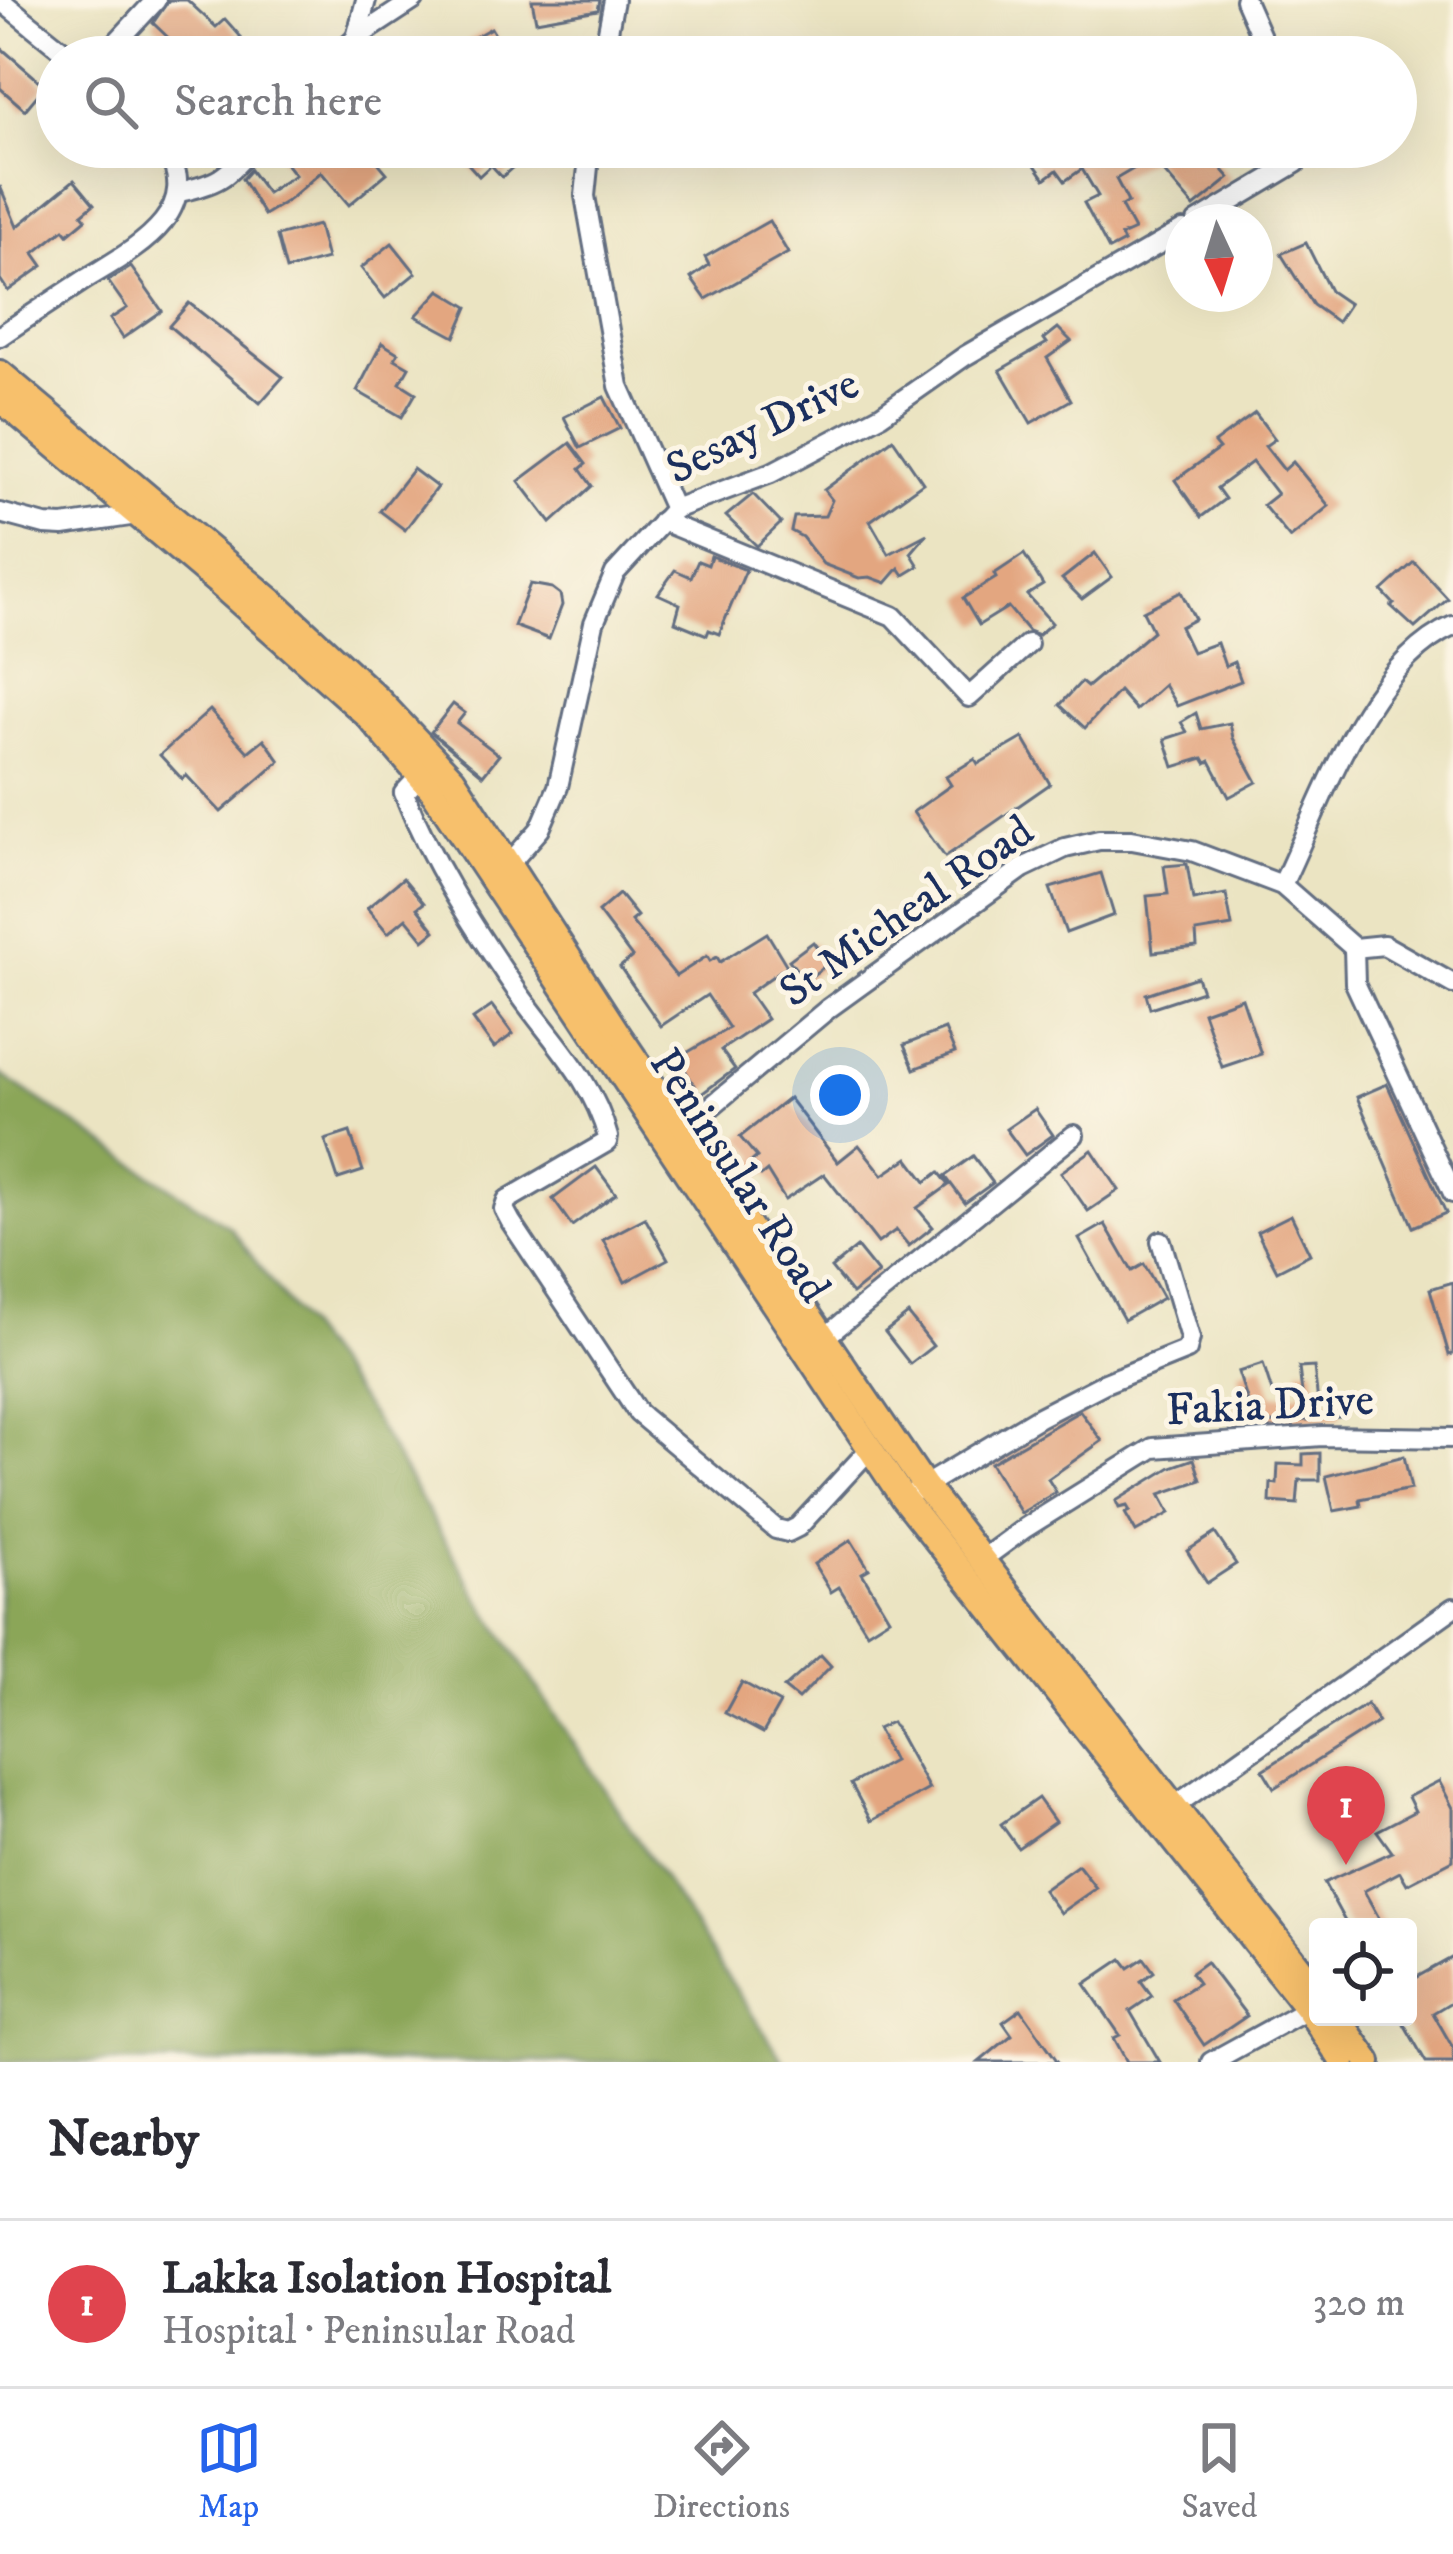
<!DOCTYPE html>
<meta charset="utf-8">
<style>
body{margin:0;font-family:"IM FELL DW Pica",serif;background:#f2f2f3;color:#2b2b33}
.controls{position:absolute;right:36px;bottom:36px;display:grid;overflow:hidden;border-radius:12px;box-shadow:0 12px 48px #0002}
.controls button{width:108px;height:108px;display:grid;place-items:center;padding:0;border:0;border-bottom:3px solid #e1e1e2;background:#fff;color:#2b2b33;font:60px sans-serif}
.compass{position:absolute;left:1165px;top:204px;width:108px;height:108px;border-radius:50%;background:#fff;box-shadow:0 12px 48px #0002;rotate:176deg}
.you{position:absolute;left:840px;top:1095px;width:42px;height:42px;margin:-30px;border:9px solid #fff;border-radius:50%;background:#1a73e8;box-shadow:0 0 0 18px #1a73e833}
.badge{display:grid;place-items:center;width:78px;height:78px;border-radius:50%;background:#2563eb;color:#fff;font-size:39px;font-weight:700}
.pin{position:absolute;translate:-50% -99px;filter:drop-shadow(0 3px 6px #0008)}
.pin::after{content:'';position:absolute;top:63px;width:42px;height:36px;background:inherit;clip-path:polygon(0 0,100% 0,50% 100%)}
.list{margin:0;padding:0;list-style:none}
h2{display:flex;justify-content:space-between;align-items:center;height:156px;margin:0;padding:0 48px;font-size:51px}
h2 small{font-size:39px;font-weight:400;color:#7c7c81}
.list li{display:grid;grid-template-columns:78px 1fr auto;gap:36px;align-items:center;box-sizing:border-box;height:168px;padding:0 48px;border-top:3px solid #e1e1e2}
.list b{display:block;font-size:45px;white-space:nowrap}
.list p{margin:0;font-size:39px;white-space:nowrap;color:#7c7c81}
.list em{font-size:39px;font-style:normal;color:#7c7c81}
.icon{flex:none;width:66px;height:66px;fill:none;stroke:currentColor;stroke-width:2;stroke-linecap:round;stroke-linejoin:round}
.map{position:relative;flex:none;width:1453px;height:2062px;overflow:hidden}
.search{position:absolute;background:#fff;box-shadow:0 12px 48px #0002;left:36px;right:36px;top:36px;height:132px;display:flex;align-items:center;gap:30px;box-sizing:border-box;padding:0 42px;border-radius:66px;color:#7c7c81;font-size:45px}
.sheet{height:324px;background:#fff}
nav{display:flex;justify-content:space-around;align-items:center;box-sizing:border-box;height:168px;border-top:3px solid #e1e1e2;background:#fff;font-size:33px;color:#7c7c81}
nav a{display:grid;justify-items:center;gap:6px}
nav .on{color:#2563eb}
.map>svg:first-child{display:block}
.forest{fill:#8ba658;stroke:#536a5b;stroke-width:3}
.building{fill:#e3a680}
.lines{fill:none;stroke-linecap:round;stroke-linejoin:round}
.minor-casing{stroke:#646e81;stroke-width:24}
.major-casing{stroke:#646e81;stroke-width:30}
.minor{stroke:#fff;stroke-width:18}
.major{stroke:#f7c06c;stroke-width:24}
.labels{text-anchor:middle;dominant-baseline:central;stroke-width:10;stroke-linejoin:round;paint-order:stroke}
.street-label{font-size:45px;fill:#1b2f5e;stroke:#fcf5e5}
</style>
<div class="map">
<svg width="1453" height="2062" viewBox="0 0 1453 2062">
<rect width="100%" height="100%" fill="#fcf5e5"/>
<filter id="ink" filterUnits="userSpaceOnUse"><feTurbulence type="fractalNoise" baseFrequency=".00833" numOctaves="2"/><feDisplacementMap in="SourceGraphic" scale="24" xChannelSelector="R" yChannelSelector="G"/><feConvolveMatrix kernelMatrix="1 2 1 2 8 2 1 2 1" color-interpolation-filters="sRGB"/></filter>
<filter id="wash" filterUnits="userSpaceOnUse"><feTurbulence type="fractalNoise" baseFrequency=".004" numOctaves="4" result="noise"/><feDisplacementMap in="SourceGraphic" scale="48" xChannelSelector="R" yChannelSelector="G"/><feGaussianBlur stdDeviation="2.7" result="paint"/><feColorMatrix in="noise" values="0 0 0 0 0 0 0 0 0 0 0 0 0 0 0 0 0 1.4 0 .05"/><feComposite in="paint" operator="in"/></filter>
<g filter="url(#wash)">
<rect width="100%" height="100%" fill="#ebe4c2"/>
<!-- forest -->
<path class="forest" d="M0,1074L230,1227L371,1415L481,1602L784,2062H0Z"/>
<g id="blocks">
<!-- building -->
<g class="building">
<path d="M169,0H187L216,27L225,19L241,37L228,48L236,57H168L178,47L153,23Z"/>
<path d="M532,0H600L598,10L536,21Z"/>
<path d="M491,28L508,57H472L464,43Z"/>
<path d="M0,47L45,86L25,110L0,88Z"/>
<path d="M273,147H365L387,173L349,205L321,172L290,199L264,215L242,179L250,170L267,193L295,175Z"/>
<path d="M453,147H511L522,159L502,177L491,165L479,176Z"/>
<path d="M1022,147H1122L1125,153L1135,147H1203L1230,178L1194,207L1152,158L1116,179L1128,202L1121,206L1134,230L1121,236L1124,242L1109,250L1084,203L1098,196L1082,169L1065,181L1057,170L1045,179Z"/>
<path d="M74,180L94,204L82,214L86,219L68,234L64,229L34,253L43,266L8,291L0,279V186L17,227Z"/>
<path d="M769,221L788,253L706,299L691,278L709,265L705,257Z"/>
<path d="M318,225L327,259L286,270L277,236Z"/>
<path d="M392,243L416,273L385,298L361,268Z"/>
<path d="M1306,243L1330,291L1349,304L1337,322L1313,305L1281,254Z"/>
<path d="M131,267L162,311L123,338L110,319L127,308L108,281Z"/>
<path d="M440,290L468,307L455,337L416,316Z"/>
<path d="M189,303L283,377L260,403L169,326Z"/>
<path d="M1058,328L1071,341L1047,358L1071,400L1031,423L1000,370L1047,343L1044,339Z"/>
<path d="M382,343L398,353L395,359L409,367L400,383L416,393L402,417L357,391Z"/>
<path d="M604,397L620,428L580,448L564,417Z"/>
<path d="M1255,413L1275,439L1265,446L1284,470L1293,462L1329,506L1290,538L1263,505L1277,494L1252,462L1217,488L1225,499L1201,517L1175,480L1219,449L1214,443Z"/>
<path d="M893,439L923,483L870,521L889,554L927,534L911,553L919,566L904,575L899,568L886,583L870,577L859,578L823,564L802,537L791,531L794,517L825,516L832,500L824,490Z"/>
<path d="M570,443L586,464L580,469L592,486L551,523L519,481Z"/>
<path d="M413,469L437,487L405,530L380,511Z"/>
<path d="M753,494L781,523L757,546L726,516Z"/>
<path d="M1095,553L1112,577L1082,599L1062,579Z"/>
<path d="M1024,554L1043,585L1027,595L1052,623L1038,635L1028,631L1008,607L979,625L963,598L996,578L994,574Z"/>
<path d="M711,556L746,570L719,634L709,630L707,635L675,622L680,604L658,594L675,570L691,577L698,561L708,565Z"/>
<path d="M1414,562L1448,599L1415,628L1391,606L1394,604L1382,591Z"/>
<path d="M530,584L552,588L560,594L562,605L549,639L514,626Z"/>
<path d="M1181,592L1195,619L1180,627L1192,652L1217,643L1225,666L1234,662L1241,681L1177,706L1164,685L1136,710L1119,691L1085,728L1060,705L1081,682L1087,687L1153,631L1143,611Z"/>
<path d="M453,704L465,713L457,723L499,755L483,775L431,732Z"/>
<path d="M210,710L248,752L264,739L280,761L221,812L186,775L182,779L160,755Z"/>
<path d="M1196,713L1201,729L1230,723L1233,738L1257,782L1229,797L1210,761L1206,763L1203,758L1174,767L1165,739L1187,732L1181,722Z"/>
<path d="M1023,738L1050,784L945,857L913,812L951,785L946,777L975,759L978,764Z"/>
<path d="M1187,864L1193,900L1226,894L1232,926L1196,932L1197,947L1153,952L1147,896L1168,894L1164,866Z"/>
<path d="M1101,873L1114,915L1066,933L1050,888Z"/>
<path d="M403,878L424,903L417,908L435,931L424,940L406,918L388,933L367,908Z"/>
<path d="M619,894L637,916L631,921L676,976L707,956L710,961L717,957L720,962L767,933L787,966L749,993L767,1019L721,1050L735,1069L700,1095L678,1058L729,1028L707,995L661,1026L620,967L632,957L598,912Z"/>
<path d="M813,942L829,963L805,981L789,960Z"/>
<path d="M1197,977L1202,991L1150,1008L1146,994Z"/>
<path d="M1242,998L1261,1054L1222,1067L1203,1012Z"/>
<path d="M492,1006L513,1034L494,1048L473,1019Z"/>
<path d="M945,1029L955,1053L914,1069L904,1045Z"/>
<path d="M1387,1084L1446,1213L1413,1227L1357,1097Z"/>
<path d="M789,1098L838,1162L859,1145L883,1175L908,1158L926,1182L939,1172L949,1185L917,1208L933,1227L909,1246L896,1230L878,1243L824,1174L785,1200L767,1171L761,1176L750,1163L757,1157L740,1137Z"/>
<path d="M1035,1109L1053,1135L1025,1155L1006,1129Z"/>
<path d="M350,1132L363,1171L338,1179L325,1140Z"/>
<path d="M1092,1150L1119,1190L1088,1211L1061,1172Z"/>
<path d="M973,1156L993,1183L965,1203L945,1176Z"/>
<path d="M596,1167L616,1194L572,1226L553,1199Z"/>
<path d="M1291,1215L1310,1254L1277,1271L1257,1232Z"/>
<path d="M645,1218L668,1259L625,1282L603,1240Z"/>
<path d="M1105,1224L1132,1271L1144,1264L1163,1298L1124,1320L1079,1239Z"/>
<path d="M857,1247L878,1273L852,1294L831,1268Z"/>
<path d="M1453,1282V1354L1449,1355L1430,1289Z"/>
<path d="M908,1314L933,1346L910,1364L885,1332Z"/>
<path d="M1263,1364L1273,1395L1302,1393L1299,1368L1314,1367L1318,1403L1341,1401V1417L1239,1426L1237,1404L1248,1402L1238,1372Z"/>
<path d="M1080,1411L1102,1441L1048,1479L1056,1492L1021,1513L990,1463Z"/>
<path d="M1320,1453V1480H1299L1297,1504L1270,1502L1271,1483L1277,1484L1278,1464L1303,1465V1454Z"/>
<path d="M1404,1456L1411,1489L1360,1499L1361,1506L1334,1511L1326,1476Z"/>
<path d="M1194,1459L1201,1480L1160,1494L1170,1513L1136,1532L1125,1513L1130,1511L1127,1506L1119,1508L1116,1501L1171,1467Z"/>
<path d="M1215,1533L1236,1564L1207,1583L1187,1551Z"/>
<path d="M851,1540L869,1569L862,1573L889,1618L867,1632L839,1587L831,1592L814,1564Z"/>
<path d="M821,1655L831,1666L798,1699L784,1688Z"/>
<path d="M742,1682L780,1703L763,1733L725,1713Z"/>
<path d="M1367,1704L1378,1722L1274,1788L1263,1770Z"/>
<path d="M892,1722L929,1789L871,1821L851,1784L893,1761L877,1729Z"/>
<path d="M1439,1781L1453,1808V1860L1407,1884L1400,1872L1364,1891L1384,1927H1348L1324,1883L1392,1852L1377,1831L1415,1811L1408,1797Z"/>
<path d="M1038,1798L1055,1822L1018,1848L1001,1824Z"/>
<path d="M1078,1865L1096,1888L1060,1913L1043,1890Z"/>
<path d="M1453,1957V2001L1433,2013L1453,2048V2062H1426L1400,2017H1408V1982Z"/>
<path d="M1144,1958L1154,1972L1141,1981L1152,1996L1130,2011L1160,2062H1127L1114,2038L1120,2035L1085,1984L1122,1959L1129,1968Z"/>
<path d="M1206,1962L1247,2016L1204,2045L1173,1999L1198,1983L1191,1973Z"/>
<path d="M1021,2009L1058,2062H979L1012,2035L1003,2022Z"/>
</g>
</g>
</g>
<g filter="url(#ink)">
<use href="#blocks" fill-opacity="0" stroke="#646e81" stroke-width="3"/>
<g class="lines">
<!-- minor casing -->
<g class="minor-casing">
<g id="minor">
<path d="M0,0L71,57"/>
<path d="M1245,0L1270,57"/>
<path d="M356,38L366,0"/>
<path d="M103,57L156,0"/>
<path d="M336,57L356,38L414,0"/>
<path d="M603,57L614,0"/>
<path d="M590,147L585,196L619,386L674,509"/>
<path d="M179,192C217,184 227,178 252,147"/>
<path d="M1197,222L1296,163L1302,154L1301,147"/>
<path d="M0,336C28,317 57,298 86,279C133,250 208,212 164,147"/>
<path d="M0,513L45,525L63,526L137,515"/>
<path d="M662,521L893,616L969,697L1028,644"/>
<path d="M420,776L404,793C432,864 472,925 515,988C549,1038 592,1077 608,1137L607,1142L507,1200L504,1209L511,1222L638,1413L776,1529L788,1532L798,1527L870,1449"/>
<path d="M497,870L510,863L540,829L558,787L594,623L615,573L674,509L771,473L881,415L965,356L1183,230"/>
<path d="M1282,885C1321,804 1367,664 1453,626"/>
<path d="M1354,948L1355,983L1453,1193"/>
<path d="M1354,948L1384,945L1453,984"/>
<path d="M683,1130L829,1008L1023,868L1065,848L1099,840H1132L1192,851L1282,885L1354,948"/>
<path d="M824,1338L1074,1135"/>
<path d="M917,1490L1039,1417L1105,1383L1187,1350L1190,1338L1161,1241"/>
<path d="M980,1561L1025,1528L1153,1448L1322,1436L1453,1438"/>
<path d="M1176,1805L1453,1608"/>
<path d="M1211,2062L1318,2003"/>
</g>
</g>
<!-- major casing -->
<g class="major-casing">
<g id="major">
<path d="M0,373L280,608L377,698L453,779L620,1037L924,1485L1318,1991"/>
<path d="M0,399L216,581L367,715L432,790L903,1498L1308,2009L1343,2062"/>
<path d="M1337,2017L1369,2062"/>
</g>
</g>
<!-- minor -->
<use href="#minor" class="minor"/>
<!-- major -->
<use href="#major" class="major"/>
</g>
</g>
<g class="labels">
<!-- street labels -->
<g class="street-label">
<text transform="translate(763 427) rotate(-26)">Sesay Drive</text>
<text transform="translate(907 912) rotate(-35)">St Micheal Road</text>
<text transform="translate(739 1176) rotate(57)">Peninsular Road</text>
<text transform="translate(1270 1406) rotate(-3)">Fakia Drive</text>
</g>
</g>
</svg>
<div class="controls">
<button><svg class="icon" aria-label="locate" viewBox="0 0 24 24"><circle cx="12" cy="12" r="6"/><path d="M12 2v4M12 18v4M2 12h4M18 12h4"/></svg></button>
</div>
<svg class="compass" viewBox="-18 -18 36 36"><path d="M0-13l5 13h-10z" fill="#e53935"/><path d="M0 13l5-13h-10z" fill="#7c7c81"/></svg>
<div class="you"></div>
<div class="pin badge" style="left:1346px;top:1865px;background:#e0444e">1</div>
<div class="search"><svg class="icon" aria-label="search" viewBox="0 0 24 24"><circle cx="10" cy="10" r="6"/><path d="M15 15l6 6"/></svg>Search here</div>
</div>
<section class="sheet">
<h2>Nearby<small></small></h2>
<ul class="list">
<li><span class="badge" style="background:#e0444e">1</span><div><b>Lakka Isolation Hospital</b><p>Hospital · Peninsular Road</p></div><em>320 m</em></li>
</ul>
</section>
<nav>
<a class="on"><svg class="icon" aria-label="map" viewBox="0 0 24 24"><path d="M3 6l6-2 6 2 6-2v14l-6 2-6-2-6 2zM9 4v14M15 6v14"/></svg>Map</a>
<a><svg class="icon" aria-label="directions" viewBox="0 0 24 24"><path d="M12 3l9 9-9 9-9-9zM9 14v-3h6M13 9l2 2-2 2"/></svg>Directions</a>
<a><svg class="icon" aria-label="saved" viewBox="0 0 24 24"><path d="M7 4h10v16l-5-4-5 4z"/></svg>Saved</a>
</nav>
